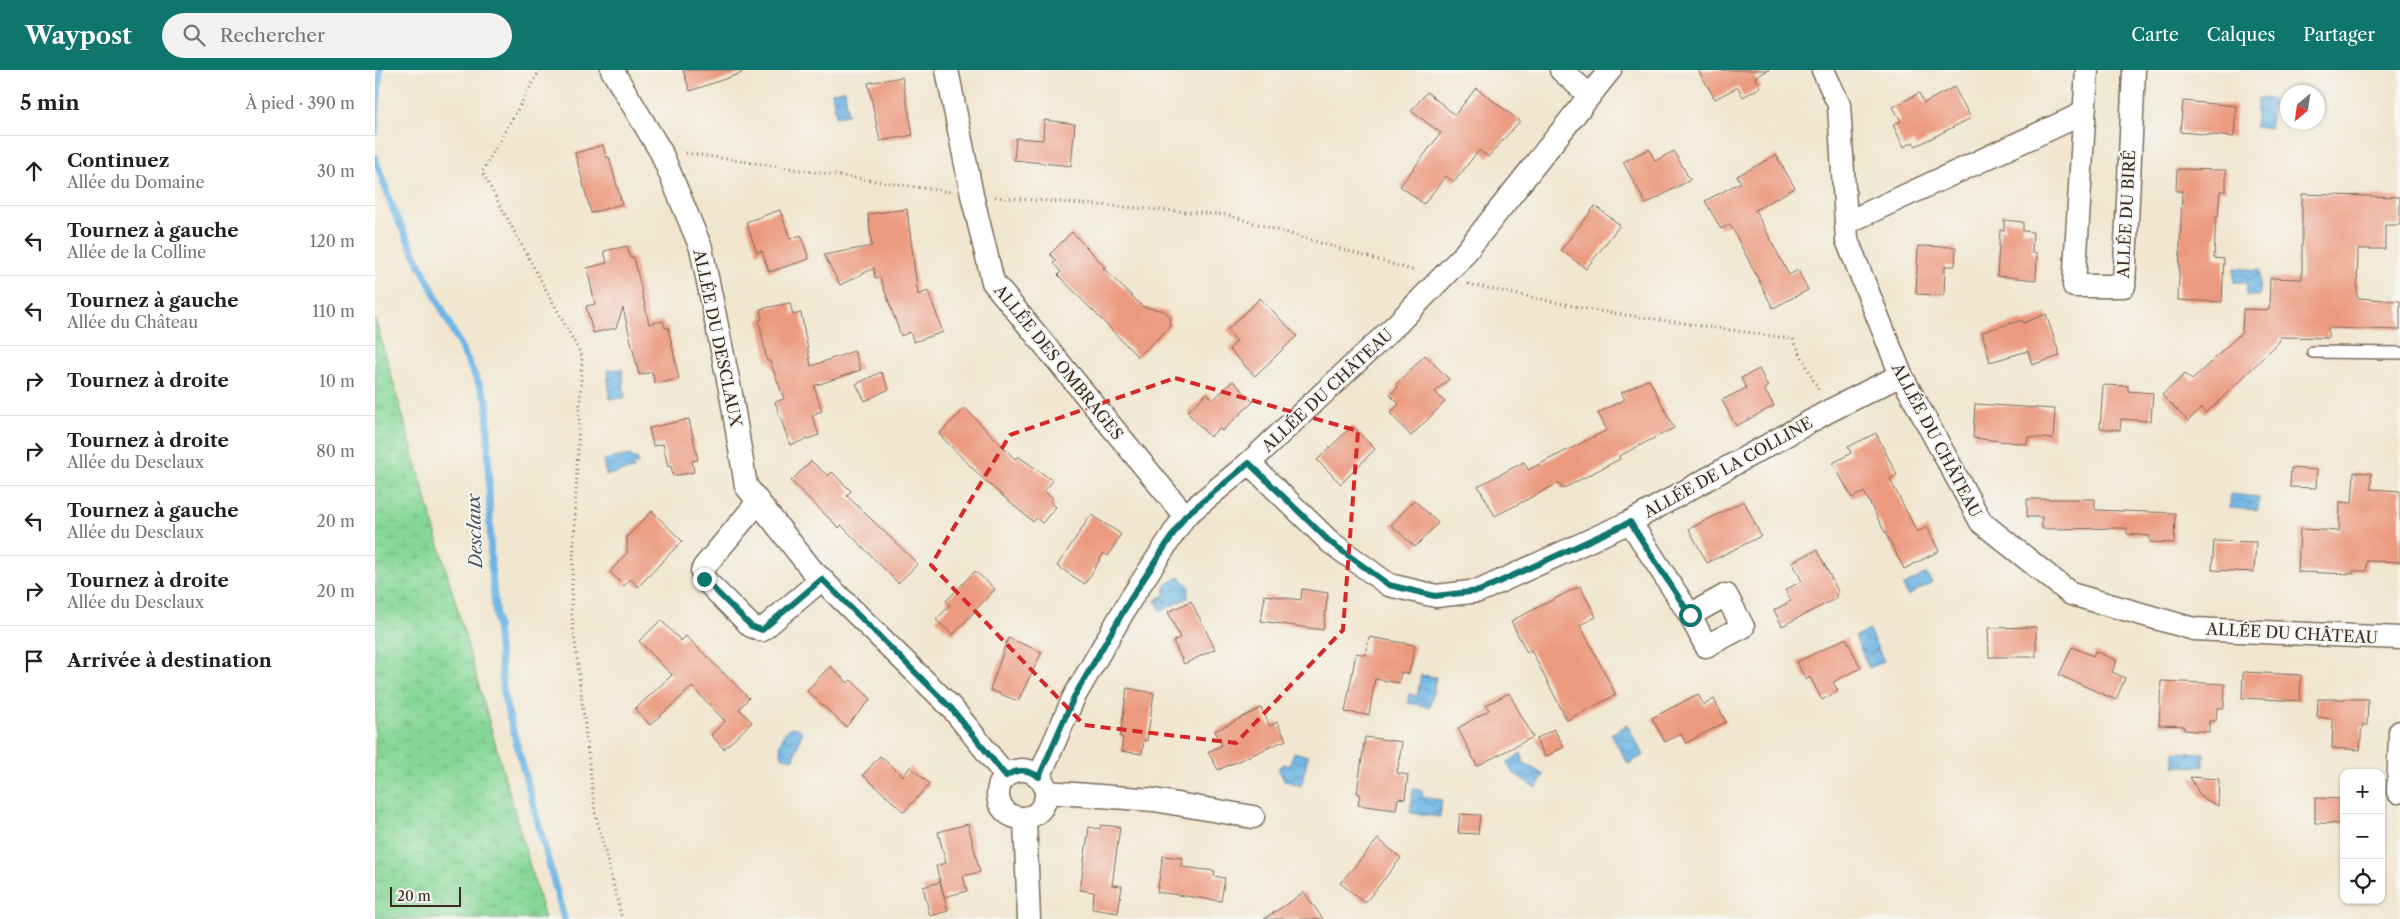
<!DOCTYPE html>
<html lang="fr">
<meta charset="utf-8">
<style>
body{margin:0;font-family:"Libre Caslon Text",serif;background:#f2f2f2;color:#202124}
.controls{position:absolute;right:15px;bottom:15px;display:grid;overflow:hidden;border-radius:10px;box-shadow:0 1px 4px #0004}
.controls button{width:45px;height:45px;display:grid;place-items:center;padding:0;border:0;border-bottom:1px solid #e0e0e0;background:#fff;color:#202124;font:25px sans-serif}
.compass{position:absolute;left:1905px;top:15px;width:45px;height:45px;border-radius:50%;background:#fff;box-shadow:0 1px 4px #0004;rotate:209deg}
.scale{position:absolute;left:15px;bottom:12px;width:71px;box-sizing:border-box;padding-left:5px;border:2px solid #3b2a1e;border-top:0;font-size:14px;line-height:18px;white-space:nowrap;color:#3b2a1e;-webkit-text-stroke:4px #f6f6f2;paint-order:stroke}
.stop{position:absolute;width:15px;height:15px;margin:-11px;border:4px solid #0f766e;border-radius:50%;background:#fff}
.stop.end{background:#0f766e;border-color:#fff;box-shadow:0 1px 5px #0008}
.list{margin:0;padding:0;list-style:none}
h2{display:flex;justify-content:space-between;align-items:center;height:65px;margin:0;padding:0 20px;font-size:21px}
h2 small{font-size:16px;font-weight:400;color:#757577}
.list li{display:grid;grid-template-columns:32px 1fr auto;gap:15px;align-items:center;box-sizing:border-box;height:70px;padding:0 20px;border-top:1px solid #e0e0e0}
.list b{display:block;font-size:19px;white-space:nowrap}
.list p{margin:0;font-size:16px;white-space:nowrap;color:#757577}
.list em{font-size:16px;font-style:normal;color:#757577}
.icon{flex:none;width:28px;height:28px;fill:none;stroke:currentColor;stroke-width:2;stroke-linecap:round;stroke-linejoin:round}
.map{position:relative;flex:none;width:2025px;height:849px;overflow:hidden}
header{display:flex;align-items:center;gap:30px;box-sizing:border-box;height:70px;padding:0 25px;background:#0f766e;color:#fff}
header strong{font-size:24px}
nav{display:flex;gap:28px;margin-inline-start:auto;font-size:18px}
.search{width:350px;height:45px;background:#f2f2f2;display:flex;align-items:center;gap:12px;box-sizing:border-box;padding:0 18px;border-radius:28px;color:#757577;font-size:19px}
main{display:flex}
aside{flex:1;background:#fff}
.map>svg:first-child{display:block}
.wetland{fill:url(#wetland-marsh);stroke:#61815b}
.water{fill:url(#water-waves);stroke:#547082}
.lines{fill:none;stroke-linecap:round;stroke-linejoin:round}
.stream{stroke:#6eb6e5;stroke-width:7}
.building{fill:#ec9a7f}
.service-casing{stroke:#7b6c5c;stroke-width:14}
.minor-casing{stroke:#7b6c5c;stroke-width:25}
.path{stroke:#7b6c5c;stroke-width:3;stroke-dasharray:1 4;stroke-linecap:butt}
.service{stroke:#fff;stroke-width:11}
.minor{stroke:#fff;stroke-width:22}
.route{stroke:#0f766e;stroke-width:6}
.marked{fill:none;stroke:#d62828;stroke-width:4;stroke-dasharray:10 6;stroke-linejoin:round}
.labels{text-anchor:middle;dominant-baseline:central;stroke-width:4;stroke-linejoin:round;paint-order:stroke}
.street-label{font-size:16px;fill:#3b2a1e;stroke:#f6f6f2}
.water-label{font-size:18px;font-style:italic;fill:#4a545a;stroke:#f6f6f2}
</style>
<header>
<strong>Waypost</strong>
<div class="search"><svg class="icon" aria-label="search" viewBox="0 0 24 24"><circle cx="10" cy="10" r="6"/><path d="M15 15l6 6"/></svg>Rechercher</div>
<nav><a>Carte</a><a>Calques</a><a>Partager</a></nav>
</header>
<main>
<aside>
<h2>5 min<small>À pied · 390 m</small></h2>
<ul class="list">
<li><svg class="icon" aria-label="ahead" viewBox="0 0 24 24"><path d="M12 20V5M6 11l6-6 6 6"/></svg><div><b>Continuez</b><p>Allée du Domaine</p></div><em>30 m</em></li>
<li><svg class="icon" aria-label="left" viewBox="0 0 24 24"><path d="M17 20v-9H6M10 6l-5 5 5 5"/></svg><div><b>Tournez à gauche</b><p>Allée de la Colline</p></div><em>120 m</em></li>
<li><svg class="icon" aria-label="left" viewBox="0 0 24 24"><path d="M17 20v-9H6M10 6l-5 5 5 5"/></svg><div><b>Tournez à gauche</b><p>Allée du Château</p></div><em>110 m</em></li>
<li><svg class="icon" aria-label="right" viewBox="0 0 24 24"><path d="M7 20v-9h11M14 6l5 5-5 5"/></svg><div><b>Tournez à droite</b></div><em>10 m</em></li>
<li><svg class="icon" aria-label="right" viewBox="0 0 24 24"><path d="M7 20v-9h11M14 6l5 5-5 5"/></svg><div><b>Tournez à droite</b><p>Allée du Desclaux</p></div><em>80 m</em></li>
<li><svg class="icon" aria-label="left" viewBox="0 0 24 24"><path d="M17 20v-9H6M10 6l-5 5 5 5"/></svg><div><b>Tournez à gauche</b><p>Allée du Desclaux</p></div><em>20 m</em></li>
<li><svg class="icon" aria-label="right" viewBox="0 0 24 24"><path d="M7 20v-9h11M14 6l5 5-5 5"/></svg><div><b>Tournez à droite</b><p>Allée du Desclaux</p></div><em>20 m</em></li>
<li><svg class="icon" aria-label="arrive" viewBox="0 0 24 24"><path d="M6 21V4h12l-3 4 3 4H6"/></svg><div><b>Arrivée à destination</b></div></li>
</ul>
</aside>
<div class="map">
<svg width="2025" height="849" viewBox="0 0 2025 849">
<defs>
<pattern id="wetland-marsh" width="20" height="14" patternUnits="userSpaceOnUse" patternTransform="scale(1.25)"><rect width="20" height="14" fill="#87d898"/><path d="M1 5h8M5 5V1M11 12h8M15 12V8" fill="none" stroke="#75ba83"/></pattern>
<pattern id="water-waves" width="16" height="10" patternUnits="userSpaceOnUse" patternTransform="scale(1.25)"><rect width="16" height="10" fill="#6eb6e5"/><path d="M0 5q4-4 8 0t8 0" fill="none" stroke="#5c94b9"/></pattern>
</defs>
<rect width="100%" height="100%" fill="#f6f6f2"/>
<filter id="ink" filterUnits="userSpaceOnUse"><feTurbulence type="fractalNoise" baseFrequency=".02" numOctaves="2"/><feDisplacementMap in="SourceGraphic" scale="10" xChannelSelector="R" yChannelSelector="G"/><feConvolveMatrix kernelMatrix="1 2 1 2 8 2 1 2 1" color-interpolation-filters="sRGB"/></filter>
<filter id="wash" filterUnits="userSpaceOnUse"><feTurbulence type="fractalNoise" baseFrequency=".0096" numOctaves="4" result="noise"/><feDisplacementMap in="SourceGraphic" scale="20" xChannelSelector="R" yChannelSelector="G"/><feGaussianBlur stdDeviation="1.12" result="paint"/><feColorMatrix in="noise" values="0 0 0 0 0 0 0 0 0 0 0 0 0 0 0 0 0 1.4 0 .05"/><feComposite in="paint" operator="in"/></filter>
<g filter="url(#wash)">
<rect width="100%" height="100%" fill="#f1e6cf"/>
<!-- wetland -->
<path class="wetland" d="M0,248L170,849H0Z"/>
<!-- water -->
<g class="water">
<path d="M470,20L473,45L461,47L457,22Z"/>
<path d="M1883,28L1898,29L1895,58L1880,57Z"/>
<path d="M1859,198L1885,200L1884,226H1871L1872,212H1859Z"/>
<path d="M247,299L250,328L235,329L232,300Z"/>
<path d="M256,385L257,389L262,388L263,394L258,395L259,399L231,405L228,390Z"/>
<path d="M1856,424L1884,427L1883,440L1854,438Z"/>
<path d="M1551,503L1557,512L1533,526L1528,516Z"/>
<path d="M805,507L814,516L813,528L786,541L780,530L790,525V515Z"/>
<path d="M1494,560L1509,591L1494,598L1480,567Z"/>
<path d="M1046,605L1061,607L1055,637L1033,633L1034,624L1042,626Z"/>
<path d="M1252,655L1269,685L1253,694L1236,664Z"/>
<path d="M421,657L427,662L419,689L407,687C403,677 406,664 415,658Z"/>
<path d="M919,682L933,686L926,716L909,710L903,698L909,694L914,696Z"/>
<path d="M1799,682L1829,683V697L1799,696Z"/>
<path d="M1146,683L1149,693L1169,705L1161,718L1137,702L1132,693Z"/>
<path d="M1038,719L1047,720V727L1067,730L1065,747L1035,743Z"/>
</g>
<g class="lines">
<!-- stream -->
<g class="stream">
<path d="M0,62L5,0"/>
<path d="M0,88L19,142L112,330L116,496L129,627L189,849"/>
</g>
</g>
<g id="blocks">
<!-- building -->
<g class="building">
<path d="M308,0H366L367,3L315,21Z"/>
<path d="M1323,0H1394L1380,7L1386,17L1368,27L1363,17L1340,29Z"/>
<path d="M527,7L538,65L505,71L493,13Z"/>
<path d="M1579,17L1596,48L1541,76L1538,72L1529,77L1518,55L1526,51L1518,37L1544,23L1549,33Z"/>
<path d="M1101,18L1145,51L1113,87L1104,80L1079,112L1071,106L1049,134L1025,116L1066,63L1036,41L1052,22L1080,45Z"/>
<path d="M1808,31L1861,36L1859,67L1805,62Z"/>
<path d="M669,50L700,54L696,96L639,90L641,68L668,70Z"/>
<path d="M228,75L231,87H234L247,134L216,143L200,83Z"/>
<path d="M1274,79L1280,91L1299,81L1315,110L1271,134L1248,92Z"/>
<path d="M1401,85L1420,118L1380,140L1414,205L1423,200L1433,220L1398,238L1355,154L1346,159L1330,131L1366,112L1362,106Z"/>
<path d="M1802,99L1851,100V121H1845L1843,147H1841L1839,188L1849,189L1847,232L1803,230L1807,121H1801Z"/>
<path d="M1927,124L2025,127V155H2010V179H1983L1982,228L2025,231V260L1953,258V268L1905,267L1904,272L1841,334L1830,343L1826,338L1813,351L1787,325L1810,304L1817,310L1867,262L1868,239L1894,240L1895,208L1927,209Z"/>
<path d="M1220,136L1245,155L1211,199L1186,180Z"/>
<path d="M532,139L543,225L553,221L568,262L539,272L535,262L526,266L505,207L500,208L499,198L465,215L449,185L497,176L493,144Z"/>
<path d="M405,140L415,169L426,165L434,189L394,202L387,181L382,183L371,152Z"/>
<path d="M1629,150L1648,152V161L1658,162L1657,183H1662L1661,210L1622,206L1625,160H1629Z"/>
<path d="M697,162L730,197L728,198L768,237L790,241L795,247L796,256L763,287L683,205L686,202L678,193L681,191L675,184Z"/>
<path d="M252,176L255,188L259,187L274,254L288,251L290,258L293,257L304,309L280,314L277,302L264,305L248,238L241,258L218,263L211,236L220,234L212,198L232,193L229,181Z"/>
<path d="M1543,176L1581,177L1580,196H1570L1569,225L1541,224Z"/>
<path d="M885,228L922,266L880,306L854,279L862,271L852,260Z"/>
<path d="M415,233L418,245L426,243L436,296L479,281L486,300L439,316L447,341L437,345L444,365L415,375L400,332L409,329L395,291H392L384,250L387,249L385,239Z"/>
<path d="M1671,244L1685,286L1657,295L1653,281L1615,292L1607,262L1647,250L1648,253Z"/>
<path d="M1050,285L1074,309L1060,322L1070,332L1036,366L1015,343L1024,334L1015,325L1023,317L1021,315Z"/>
<path d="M1384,299L1393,317L1389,319L1399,336L1361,356L1347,330L1371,318L1366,308Z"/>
<path d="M506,302L514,319L490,331L481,314Z"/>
<path d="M1274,309L1299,358L1244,386L1245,389L1187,419L1184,413L1120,446L1103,416L1149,392L1153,400L1232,360L1223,343L1250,329L1246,323Z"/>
<path d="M858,311L878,332L847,361L844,358L835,367L812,342L832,323L838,330Z"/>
<path d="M1728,315L1753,316V321L1778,323L1776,351L1746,349L1745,360L1725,358Z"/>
<path d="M1600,334L1680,339L1678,369L1653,367L1652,374L1598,368Z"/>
<path d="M590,338L640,389L643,386L678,411L669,421L678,428L675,432L681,437L667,453L661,448L658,452L608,409L564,364Z"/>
<path d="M314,349L323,390L317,391L319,402L298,406L296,396L293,397L288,374L278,376L274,358Z"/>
<path d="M977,356L1000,379L966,414L942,390Z"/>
<path d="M1501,363L1522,405L1515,409L1542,462L1552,457L1564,481L1529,499L1489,422L1477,428L1458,393L1476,383L1473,377Z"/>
<path d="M436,391L453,406L457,402L476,421L472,426L543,494L523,513L466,455L464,458L416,411Z"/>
<path d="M1916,398L1942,400L1941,418L1915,417Z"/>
<path d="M1979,402L1996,403V419L2025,421V492L1992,491L1991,501H1978V504L1923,502L1925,459L1964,461L1965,432L1977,433Z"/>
<path d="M1652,429H1720V440L1800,443L1799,473L1775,472V466L1752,464V458L1667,459V447H1652Z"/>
<path d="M1039,430L1063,453L1040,477L1016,455Z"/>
<path d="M1369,431L1386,466L1332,493L1314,459Z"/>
<path d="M277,441L307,471L263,517L256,509L249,516L235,502L252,483V467Z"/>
<path d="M716,445L746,464L733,486L729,483L710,514L682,496Z"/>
<path d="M1839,471L1881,472L1879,502L1837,500Z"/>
<path d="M1442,480L1464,523L1460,525L1462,528L1407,556L1399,540L1416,531L1410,520L1427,511L1417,492Z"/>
<path d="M600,501L620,519L578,565L561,550L575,535L571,531Z"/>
<path d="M1205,516L1221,547L1205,555L1241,625L1192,650L1156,580L1152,583L1136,551Z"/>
<path d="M927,519L953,523L948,560L886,551L890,525L926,530Z"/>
<path d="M816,531L840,579L809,594L798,571L805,568L793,542Z"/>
<path d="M286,550L306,571L311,566L374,628L364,639L377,652L349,679L336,665L350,651L317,617L275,655L260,639L297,605L264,571Z"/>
<path d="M1661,557V587H1614L1613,558Z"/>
<path d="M994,567L1040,575L1034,604L1026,602L1024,613L1000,609L994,645L970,642L981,583L991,585Z"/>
<path d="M633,568L667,582L643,631L615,620Z"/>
<path d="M1471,568L1486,598L1458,612L1463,621L1447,630L1435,607L1431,610L1422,592Z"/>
<path d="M1697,577L1718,586L1720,581L1742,591L1737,602L1750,608L1741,630L1684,605Z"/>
<path d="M455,596L473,613L476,610L496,629L471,657L432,621Z"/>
<path d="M1868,602L1926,605L1925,631L1867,628Z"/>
<path d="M1786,611L1850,614L1849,638H1842L1841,651H1834V662L1809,660V656L1784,655Z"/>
<path d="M752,618L779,623L772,671L769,670L767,684L746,681L748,668L745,667Z"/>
<path d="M1134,623L1158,667L1102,696L1083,658L1114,640L1111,635Z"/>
<path d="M1323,624L1329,635L1339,629L1351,652L1311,673L1306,664L1290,672L1277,648Z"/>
<path d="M1943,629H1993L1992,655H1987L1985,680L1957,678L1958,649L1942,647Z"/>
<path d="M886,638L895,656L902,652L911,670L843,700L833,682L847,675L840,661Z"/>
<path d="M1179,659L1189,677L1170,687L1161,669Z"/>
<path d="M990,667L1027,672L1022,703L1033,705L1030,729L1023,728L1021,740L983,735L985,724L982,723Z"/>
<path d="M505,686L528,706L535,697L555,714L529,742L488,705Z"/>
<path d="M1815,707L1844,709L1843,736L1826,727Z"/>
<path d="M1940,728L1969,729V754L1940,753Z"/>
<path d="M1085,744L1105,745L1103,764L1083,763Z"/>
<path d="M593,754L605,802L588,806L592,821L569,827L561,796L571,793L563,762Z"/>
<path d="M726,755L745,757L737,815L747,816L743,843L717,839L719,822L705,820L714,757L725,759Z"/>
<path d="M1003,769L1026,788L990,833L965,813Z"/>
<path d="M788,786L808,788L807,797L840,801L839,806L850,808L846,831L782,822Z"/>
<path d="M565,812L573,841L555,846L548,817Z"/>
<path d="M929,822L948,849H889L918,830Z"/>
</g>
</g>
</g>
<g filter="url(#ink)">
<use href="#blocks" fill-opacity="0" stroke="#7b6c5c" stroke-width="1"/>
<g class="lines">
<!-- service casing -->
<g class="service-casing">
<path id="service" d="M1938,282L2025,283"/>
</g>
<!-- minor casing -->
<g class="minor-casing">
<g id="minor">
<path d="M237,0L286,82L326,178L356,324L371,416L437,500L577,638L631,706"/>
<path d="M572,0L597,125L618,212L810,446"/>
<path d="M1186,0L1214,25"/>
<path d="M1448,0L1464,35L1472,170L1526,305L1606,452L1696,524L1819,559L2025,568"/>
<path d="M1712,0L1699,216H1749L1759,0"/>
<path d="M1471,153L1709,43"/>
<path d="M874,393L955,472L1014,515L1061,526L1104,521L1255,452L1454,341L1526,305"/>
<path d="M383,432L329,497L327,502L329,509L376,556L387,560L447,509"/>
<path d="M1255,452L1315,545L1331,576L1368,557L1351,525L1315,545"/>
<circle cx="647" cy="724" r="24"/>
<path d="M664,707L699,627L755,530L810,446L874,393L1022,254L1086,188L1235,0"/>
<path d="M671,722L779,730L878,747"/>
<path d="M2023,722L2025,662"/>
<path d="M650,749L654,849"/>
</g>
</g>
<!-- path -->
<g class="path">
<path d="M165,0L107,102L207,286L196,537L220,742L247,849"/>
<path d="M311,83L575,122"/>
<path d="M620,127L852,145L1040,201"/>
<path d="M1093,214L1217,240L1418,269L1444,321"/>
</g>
<!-- service -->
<use href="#service" class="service"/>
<!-- minor -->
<use href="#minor" class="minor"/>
</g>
</g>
<g class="lines" filter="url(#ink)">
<!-- route -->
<path class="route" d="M329,509L376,556L387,560L447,509L576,638L631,706C643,698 653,699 664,707L699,627L755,530L810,446L874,393L955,472L1014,515L1060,526L1104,521L1255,452L1315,545"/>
</g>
<!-- marked area -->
<path class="marked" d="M800,308L983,361L968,560L861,673L709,655L556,495L635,365Z"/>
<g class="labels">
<!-- street labels -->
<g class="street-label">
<text transform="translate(1751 144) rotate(-87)">ALLÉE DU BIRÉ</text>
<text transform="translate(343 268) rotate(78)">ALLÉE DU DESCLAUX</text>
<text transform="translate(684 292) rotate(51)">ALLÉE DES OMBRAGES</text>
<text transform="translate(952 320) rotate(-43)">ALLÉE DU CHÂTEAU</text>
<text transform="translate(1562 370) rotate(62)">ALLÉE DU CHÂTEAU</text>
<text transform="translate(1353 397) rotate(-29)">ALLÉE DE LA COLLINE</text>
<text transform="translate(1917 563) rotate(3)">ALLÉE DU CHÂTEAU</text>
</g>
<!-- water labels -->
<g class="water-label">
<text transform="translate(100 461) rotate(-92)">Desclaux</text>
</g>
</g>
</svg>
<div class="controls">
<button>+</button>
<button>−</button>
<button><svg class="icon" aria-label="locate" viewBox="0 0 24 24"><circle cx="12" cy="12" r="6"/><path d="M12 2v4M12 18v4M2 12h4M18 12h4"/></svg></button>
</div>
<svg class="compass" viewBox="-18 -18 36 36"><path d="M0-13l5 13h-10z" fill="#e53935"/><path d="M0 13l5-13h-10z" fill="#757577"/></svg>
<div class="scale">20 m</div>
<div class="stop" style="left:1315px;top:545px"></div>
<div class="stop end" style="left:329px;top:509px"></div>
</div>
</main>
